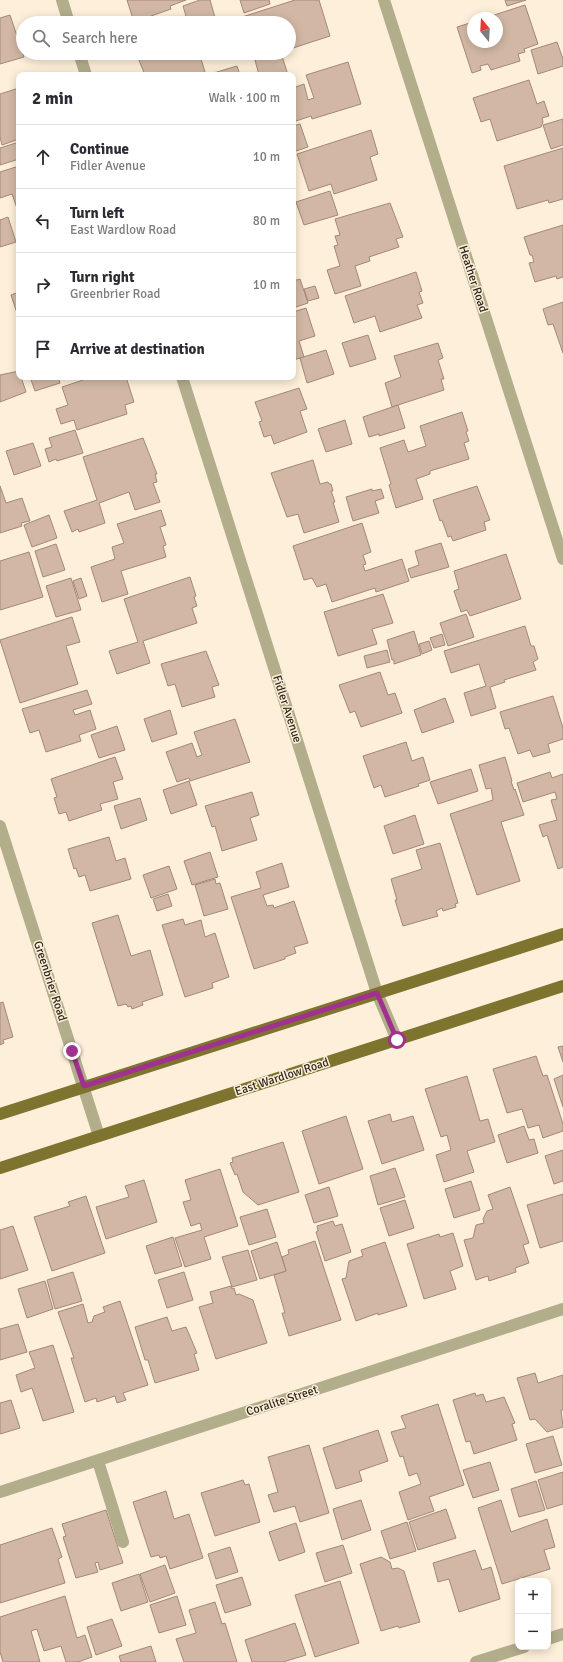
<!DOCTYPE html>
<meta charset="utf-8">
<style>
body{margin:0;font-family:Signika,sans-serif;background:#f7f7f7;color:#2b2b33}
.controls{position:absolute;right:12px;bottom:12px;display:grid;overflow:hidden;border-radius:8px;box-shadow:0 2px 10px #0003}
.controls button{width:36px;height:36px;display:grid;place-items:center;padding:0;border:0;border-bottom:1px solid #e1e1e2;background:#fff;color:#2b2b33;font:20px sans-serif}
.compass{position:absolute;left:467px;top:12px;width:36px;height:36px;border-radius:50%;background:#fff;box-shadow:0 2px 10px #0003;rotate:342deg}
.stop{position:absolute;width:12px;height:12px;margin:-9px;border:3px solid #a1318e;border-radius:50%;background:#fff}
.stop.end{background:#a1318e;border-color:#fff;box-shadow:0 1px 4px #0008}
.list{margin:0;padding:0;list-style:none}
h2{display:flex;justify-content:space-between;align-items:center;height:52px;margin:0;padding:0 16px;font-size:17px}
h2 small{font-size:13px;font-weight:400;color:#7c7c81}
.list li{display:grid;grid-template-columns:26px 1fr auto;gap:12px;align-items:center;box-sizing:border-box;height:64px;padding:0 16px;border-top:1px solid #e1e1e2}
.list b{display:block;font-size:15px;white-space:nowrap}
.list p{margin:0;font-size:13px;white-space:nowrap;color:#7c7c81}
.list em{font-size:13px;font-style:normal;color:#7c7c81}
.icon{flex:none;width:22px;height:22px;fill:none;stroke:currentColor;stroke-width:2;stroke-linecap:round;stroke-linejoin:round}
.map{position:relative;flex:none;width:563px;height:1662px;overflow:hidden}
.search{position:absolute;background:#fff;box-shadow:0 2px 10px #0003;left:16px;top:16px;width:280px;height:44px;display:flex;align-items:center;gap:10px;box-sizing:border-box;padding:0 14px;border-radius:22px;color:#7c7c81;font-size:15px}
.panel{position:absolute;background:#fff;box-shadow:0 2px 10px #0003;left:16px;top:72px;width:280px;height:308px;border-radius:8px}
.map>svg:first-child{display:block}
.building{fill:#d2b8a4;stroke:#a28976}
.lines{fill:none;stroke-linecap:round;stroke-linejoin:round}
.minor{stroke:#b2ad8b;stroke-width:12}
.major{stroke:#7e7430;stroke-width:12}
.route{stroke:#a1318e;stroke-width:5}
.labels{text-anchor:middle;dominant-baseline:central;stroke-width:3;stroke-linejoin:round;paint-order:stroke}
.street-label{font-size:12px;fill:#2e281d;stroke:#fdefd9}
</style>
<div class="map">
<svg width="563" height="1662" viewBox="0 0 563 1662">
<rect width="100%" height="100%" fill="#fdefd9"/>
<!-- building -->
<g class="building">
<path d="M127,0H186L170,6L171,9L134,22Z"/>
<path d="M200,0H210L216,21L211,23H188L183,6Z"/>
<path d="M240,0H269L270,4L244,13Z"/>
<path d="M295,0H319L330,36L293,48L291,45L289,46V23H244L242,17Z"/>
<path d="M505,0H526L507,6Z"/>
<path d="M525,5L538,44L524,49L525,52L518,54L520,61L491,70L488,64L480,66L481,70L472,73L457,27L473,22V42H497V18H485Z"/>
<path d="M10,15L24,57L0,64V18Z"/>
<path d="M557,42L563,59V66L538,74L531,50Z"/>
<path d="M136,53H199L206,75H145Z"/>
<path d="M281,53L288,75H259L255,60Z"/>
<path d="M348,62L361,104L312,119L311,116L293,122V88L304,84L308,100L314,98L306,75Z"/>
<path d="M237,66L240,75H211L210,74Z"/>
<path d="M529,80L537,104L544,101L549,116L542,118L543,122L541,127L497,141L490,119L481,122L473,98Z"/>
<path d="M19,88V139L2,145L0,137V94Z"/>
<path d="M563,119V145L551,149L543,125Z"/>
<path d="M300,124L308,147L293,152V126Z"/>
<path d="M371,130L378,154L370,157L377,180L334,194L331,184L309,191L297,154Z"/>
<path d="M19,142V159L0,165V148Z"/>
<path d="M563,148V199L549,203L548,200L517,209L504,166Z"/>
<path d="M19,166V214L12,194L0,198V172Z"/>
<path d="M330,191L338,215L304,225L296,202Z"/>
<path d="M390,203L403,237L396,239L399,247L369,257L370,261L355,266L361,286L335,294L327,270L340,266L334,246L338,245L335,236L340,235L335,219Z"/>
<path d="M8,217L16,242L0,247V220Z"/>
<path d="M563,225V277L557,279L556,276L535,282L529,263L534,262L532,255H530L524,237Z"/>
<path d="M416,272L422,291L419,292L423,303L417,305L422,318L380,332L375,316L354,323L345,296Z"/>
<path d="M300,279L308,303L293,308V281Z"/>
<path d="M315,286L319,298L308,301L304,289Z"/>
<path d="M19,292V319L11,295Z"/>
<path d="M563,302V353L553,324L548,325L543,309Z"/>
<path d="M306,308L315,336L299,341L304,357L293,360V312Z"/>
<path d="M368,335L376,359L350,367L342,343Z"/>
<path d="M438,343L443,358L438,360L444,379H441L444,390L392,407L385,383L401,377L394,356Z"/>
<path d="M326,350L334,374L307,383L300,358Z"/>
<path d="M19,371V377H21L26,392L0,402V375Z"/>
<path d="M30,377H58L60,383L35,391Z"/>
<path d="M92,377H126L134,402L125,405L127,414L77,430L74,420L61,424L56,409L68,405L62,387Z"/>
<path d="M299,388L307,409L300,411L307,432L274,444L271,435L264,437L259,422L262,421L255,402Z"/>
<path d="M398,405L405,428L379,436V434L369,437L363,417Z"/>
<path d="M462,412L468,431L466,432L469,441L464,443L469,459L430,471V474L416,479L423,499L396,508L389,485L391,484L380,448L404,440L408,452L426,446L420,426Z"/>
<path d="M345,420L352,444L326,452L318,429Z"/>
<path d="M75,430L83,453L57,461L56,459L49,462L45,449L52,447L49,438Z"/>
<path d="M143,438L157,474H155L157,482L153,483L160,502L135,510L129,492L99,503L105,523L79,532L78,529L72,532L64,511L97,500L83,457Z"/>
<path d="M33,443L41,466L14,475L6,451Z"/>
<path d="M313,460L320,484L328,482L329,484H331L333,491H331L335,502H333L339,522L304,533L298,514L287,517L271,473Z"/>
<path d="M0,486L6,503L22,498L30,521L21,523L22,526L0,533Z"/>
<path d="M477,486L490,520L484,522L486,530L453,541L451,536L448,537L442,520L440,521L433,500Z"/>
<path d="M372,489V491L381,489L384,498L375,501L379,513L353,521L346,497Z"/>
<path d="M161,510L166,525L160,527L166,545L163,546L166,557L121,571L128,594L102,602L91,567L115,559L112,547L124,543L117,524Z"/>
<path d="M49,515L57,538L32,547L24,525Z"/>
<path d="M362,523L371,552L363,555L366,564L363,565L365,571L402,559L409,581L376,592L375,588L332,602L326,584L317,587L312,578L304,580L293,546Z"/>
<path d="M441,543L449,567L411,578L408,569L419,565L415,551Z"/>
<path d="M56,544L65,570L43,577L35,551Z"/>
<path d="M29,552L43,597L0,610V561Z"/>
<path d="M506,554L521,599L470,616L467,610L461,612L454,591L459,589L454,571Z"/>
<path d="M190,577L196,596L194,597L197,606L192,608L197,623L143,641L150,663L117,674L109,651L138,642L124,599Z"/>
<path d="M71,578L81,610L56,617L46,586Z"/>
<path d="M81,578L87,596L79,599L73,581Z"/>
<path d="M383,594L393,623L372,629L377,644L338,656L324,612Z"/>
<path d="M466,614L474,637L448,646L440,623Z"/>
<path d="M72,617L80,642L66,646L78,684L20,703L0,640Z"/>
<path d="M525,626L531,646H534L538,659L533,662L536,670L504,680L505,682L490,687L496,708L471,716L464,693L486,686L479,664L451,673L444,651Z"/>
<path d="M414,631L421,655L394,664V660H392L387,640Z"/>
<path d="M442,634L445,645L434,648L430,638Z"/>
<path d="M429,641L432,650L422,654L419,644Z"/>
<path d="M387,650L390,662L367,668L364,656Z"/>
<path d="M206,651L219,685L212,687L215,697L182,707L175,684L168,686L161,664Z"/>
<path d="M380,672L388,695L395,693L402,713L361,727L355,711L350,713L339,685Z"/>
<path d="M87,690L92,704L73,710L75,715L90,710L96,729L79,735L81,741L46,752L39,730L30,733L22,709Z"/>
<path d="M553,696L563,728V739L548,744L550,752L533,757L530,750L518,754L509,728L505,729L500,712Z"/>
<path d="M445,698L454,722L422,733L414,710Z"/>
<path d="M170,710L177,734L152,742L144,719Z"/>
<path d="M235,719L250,762L190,781L189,778L177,782L166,752L192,743L197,757L202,755L194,732Z"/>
<path d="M117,726L125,750L99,758L91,735Z"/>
<path d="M406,742L412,761L423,757L430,780L418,784L419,786L385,797L381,785L374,788L363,756Z"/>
<path d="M115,757L123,779L113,782L118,799L100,804L102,810L69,821L66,812L59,814L54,798L57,797L51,779Z"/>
<path d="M505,757L512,781H511L514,790L515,789L524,815L501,822L520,881L477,895L450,814L493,800L491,788L486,789L479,765Z"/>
<path d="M471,769L478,791L438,804L430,782Z"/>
<path d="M550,772L552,778L563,774V867L558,869L547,835L543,837L539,825L557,820L551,800L557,799L555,792L523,802L517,783Z"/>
<path d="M189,781L197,805L171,814L163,790Z"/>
<path d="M252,792L259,815L250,818L257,840L222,851L215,826L212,827L205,806Z"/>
<path d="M140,798L147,820L121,829L114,806Z"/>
<path d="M415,815L424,844L393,854L384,826Z"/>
<path d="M109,837L116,861L125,858L131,879L90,891L85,875L79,877L76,868L74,869L68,849Z"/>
<path d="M440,843L458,903L455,904L456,907L443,911L442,908L436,911L438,916L403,926L395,900H397L391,879L422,869L416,850Z"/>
<path d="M210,852L218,877L192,885L184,861Z"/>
<path d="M282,863L289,887L263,895L267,906L273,905L274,908L294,901L308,943L294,947L296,953L285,957V959L254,969L231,897L261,888L256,872Z"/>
<path d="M169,866L177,889L151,898L143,875Z"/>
<path d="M215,879L216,884L220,883L228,909L204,916L195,885Z"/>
<path d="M168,894L172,906L157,911L153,899Z"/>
<path d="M118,915L131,956L150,950L163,995L142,1002L143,1005L132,1009L131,1006L128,1007L126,1004L118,1006L92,923Z"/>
<path d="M183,919L185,925L201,920L205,937L215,933L229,977L212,983L213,988L185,997L162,925Z"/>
<path d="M3,1002L13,1037L3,1040L4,1043L0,1045V1003Z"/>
<path d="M563,1046V1062L558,1047Z"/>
<path d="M536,1056L543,1076L547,1075L563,1124V1131L543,1138L539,1125L528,1128L522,1109L507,1113L493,1069Z"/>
<path d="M563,1075V1107L554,1079Z"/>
<path d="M467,1076L480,1121L488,1119L495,1142L467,1151L474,1172L444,1182L436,1155L451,1150L447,1135L441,1137L425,1089Z"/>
<path d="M390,1114L392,1122L413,1116L424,1150L382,1164L368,1121Z"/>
<path d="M346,1116L363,1169L319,1184L302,1131Z"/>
<path d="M524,1126L529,1140L534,1139L538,1153L507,1163L498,1135Z"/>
<path d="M283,1142L299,1192L258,1205L243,1192L237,1174L235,1175L230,1163L233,1162L232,1158Z"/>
<path d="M563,1150V1181L554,1184L545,1156Z"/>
<path d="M395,1168L405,1197L378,1205L370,1176Z"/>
<path d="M220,1169L238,1226L204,1237L211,1259L185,1267L175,1238L202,1230L200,1223L191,1226L183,1202L191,1200L185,1180Z"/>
<path d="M144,1180L157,1222L106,1239L96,1207L129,1197L125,1186Z"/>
<path d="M471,1181L480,1210L454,1218L445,1189Z"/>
<path d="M329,1187L338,1216L314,1223L305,1195Z"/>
<path d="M510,1187L529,1243L523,1245L529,1263L515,1268L516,1272L489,1281L488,1276L476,1280L464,1240L473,1238L476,1225L484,1223L483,1219L487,1211L493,1209L488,1195Z"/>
<path d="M563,1194V1241L540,1248L527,1205Z"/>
<path d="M86,1196L105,1253L52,1271L34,1217L70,1206L68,1202Z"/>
<path d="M405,1200L414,1228L389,1236L380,1208Z"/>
<path d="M267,1209L276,1237L249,1245L240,1217Z"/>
<path d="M333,1221L335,1226L342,1224L351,1252L325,1261L316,1232L318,1231L317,1226Z"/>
<path d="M13,1226L28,1270L0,1279V1230Z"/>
<path d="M453,1233L463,1266L450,1271L456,1289L424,1299L407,1244L439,1234L440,1237Z"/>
<path d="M173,1237L182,1266L155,1274L146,1246Z"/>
<path d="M315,1241L341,1320L289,1336L282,1313H285L274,1275L286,1271L282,1257L289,1254L288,1250Z"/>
<path d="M277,1242L286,1271L260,1279L251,1251Z"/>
<path d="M385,1242L407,1306L378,1315V1313L356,1321L342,1279L346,1278L349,1261L363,1256L361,1250Z"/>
<path d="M248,1250L257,1280L232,1287L222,1257Z"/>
<path d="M73,1272L82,1301L55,1309L47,1280Z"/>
<path d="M184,1272L193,1300L167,1308L158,1280Z"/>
<path d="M45,1281L53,1309L27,1318L18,1289Z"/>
<path d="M231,1286L232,1289L234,1288L236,1295L239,1294L253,1300L267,1343L216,1359L199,1307L213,1303L210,1292Z"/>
<path d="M120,1301L148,1385L123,1393L126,1400L117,1403L115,1396L97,1402L96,1398L85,1402L71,1358H74L58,1312L83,1304L88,1323L92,1322L94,1316L105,1312L103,1307Z"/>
<path d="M167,1317L172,1331L186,1327L197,1353L194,1354L199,1370L155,1383L148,1360H145L135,1327Z"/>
<path d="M18,1324L27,1352L0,1360V1329Z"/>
<path d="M53,1345L74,1412L43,1421L32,1388L21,1392L16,1375L35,1368L29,1352Z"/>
<path d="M535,1373L538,1383L563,1375V1410H561L563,1427L547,1432L535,1419L530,1420L517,1378Z"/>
<path d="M475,1393L476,1396L483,1394L486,1402L504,1397L515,1423L512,1424L517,1440L474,1454L470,1441L466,1442L453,1400Z"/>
<path d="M11,1400L20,1428L0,1434V1403Z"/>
<path d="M438,1404L464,1485L429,1497L434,1511L408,1520L399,1492L421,1484L417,1473L409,1476L403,1456L400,1457L391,1432L406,1428L401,1416Z"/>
<path d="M378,1430L388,1461L359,1471L362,1481L336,1489L323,1448Z"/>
<path d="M553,1436L562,1465L535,1473L526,1444Z"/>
<path d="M309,1445L329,1513L300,1522L295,1506L274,1512L268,1495L278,1492L268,1457Z"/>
<path d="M490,1462L499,1490L473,1498L463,1470Z"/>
<path d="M563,1472V1504L547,1509L538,1480Z"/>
<path d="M243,1480L245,1485L249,1484L260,1522L215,1536L201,1493Z"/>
<path d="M536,1481L545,1510L519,1517L511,1489Z"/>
<path d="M166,1491L174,1519L189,1514L203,1558L170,1569L166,1556L160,1558L159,1555L151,1557L133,1502Z"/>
<path d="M361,1500L371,1530L342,1540L333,1509Z"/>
<path d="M501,1500L511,1532L547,1519L555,1547L544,1550L550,1569L502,1584L478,1508Z"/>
<path d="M446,1509L456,1538L418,1550L409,1522Z"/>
<path d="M106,1510L123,1563L100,1570L98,1562L95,1563L98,1572L76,1578L63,1537L66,1536L62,1524Z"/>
<path d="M407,1522L416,1551L390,1559L381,1531Z"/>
<path d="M296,1523L305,1552L279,1561L269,1532Z"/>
<path d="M52,1528L62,1557L58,1559L65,1583L0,1603V1545Z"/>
<path d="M343,1545L352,1573L325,1582L316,1553Z"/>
<path d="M230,1547L238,1572L216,1579L208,1554Z"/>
<path d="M475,1550L482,1570L491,1567L500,1599L459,1612L449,1579L438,1582L433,1563Z"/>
<path d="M381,1557L390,1562L392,1569L398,1568L404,1571L420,1622L399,1628L398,1626L381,1631L360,1564Z"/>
<path d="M165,1565L175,1593L150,1602L140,1574Z"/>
<path d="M139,1574L148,1602L121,1611L112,1583Z"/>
<path d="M242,1577L251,1605L225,1613L216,1585Z"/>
<path d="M340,1581L359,1643L315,1657L295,1595Z"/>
<path d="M65,1596L77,1638L85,1635L92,1657L78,1662H66L61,1646L44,1651L37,1629L31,1631L40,1662H3L0,1652V1617Z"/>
<path d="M177,1596L186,1625L159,1633L150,1605Z"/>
<path d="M215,1602L222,1624L225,1623L237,1662H184L176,1639L196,1633L189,1610Z"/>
<path d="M112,1619L122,1646L96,1655L87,1627Z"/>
<path d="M295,1623L306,1655L283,1662H252L245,1640Z"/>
<path d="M151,1646L156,1662H121L119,1656Z"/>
</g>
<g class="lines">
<!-- minor -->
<g class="minor">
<path d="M62,0L69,23"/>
<path d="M384,0L563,559"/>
<path d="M79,53L86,75"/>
<path d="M182,377L377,993L397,1040"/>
<path d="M0,826L99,1136"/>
<path d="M98,1461L123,1542"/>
<path d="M0,1492L563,1309"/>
<path d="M548,1639L563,1634"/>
<path d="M476,1662L524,1647"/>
</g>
<!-- major -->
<g class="major">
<path d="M0,1114L563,934"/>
<path d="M0,1168L563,986"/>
</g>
</g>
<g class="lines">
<!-- route -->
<path class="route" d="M72,1051L84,1086L377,993L397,1040"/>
</g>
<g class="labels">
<!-- street labels -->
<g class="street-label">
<text transform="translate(473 279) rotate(72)">Heather Road</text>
<text transform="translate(287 709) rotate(72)">Fidler Avenue</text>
<text transform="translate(50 981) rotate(72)">Greenbrier Road</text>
<text transform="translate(282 1077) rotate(-18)">East Wardlow Road</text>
<text transform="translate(282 1401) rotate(-18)">Coralite Street</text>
</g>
</g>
</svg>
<div class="controls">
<button>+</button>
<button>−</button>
</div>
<svg class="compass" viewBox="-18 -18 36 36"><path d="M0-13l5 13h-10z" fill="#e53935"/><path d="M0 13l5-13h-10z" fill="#7c7c81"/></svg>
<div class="stop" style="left:397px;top:1040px"></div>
<div class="stop end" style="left:72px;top:1051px"></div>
<div class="search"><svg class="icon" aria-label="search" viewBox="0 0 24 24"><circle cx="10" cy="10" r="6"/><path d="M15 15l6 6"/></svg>Search here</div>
<section class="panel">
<h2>2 min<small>Walk · 100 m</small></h2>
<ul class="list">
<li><svg class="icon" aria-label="ahead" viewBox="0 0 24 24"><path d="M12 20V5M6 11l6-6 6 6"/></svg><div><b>Continue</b><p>Fidler Avenue</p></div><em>10 m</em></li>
<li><svg class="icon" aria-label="left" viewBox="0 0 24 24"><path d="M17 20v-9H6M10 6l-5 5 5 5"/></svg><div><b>Turn left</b><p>East Wardlow Road</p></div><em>80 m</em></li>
<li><svg class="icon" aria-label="right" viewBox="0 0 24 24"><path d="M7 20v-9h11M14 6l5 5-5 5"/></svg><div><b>Turn right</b><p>Greenbrier Road</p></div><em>10 m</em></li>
<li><svg class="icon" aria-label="arrive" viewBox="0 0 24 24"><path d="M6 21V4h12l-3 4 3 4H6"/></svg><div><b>Arrive at destination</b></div></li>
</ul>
</section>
</div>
